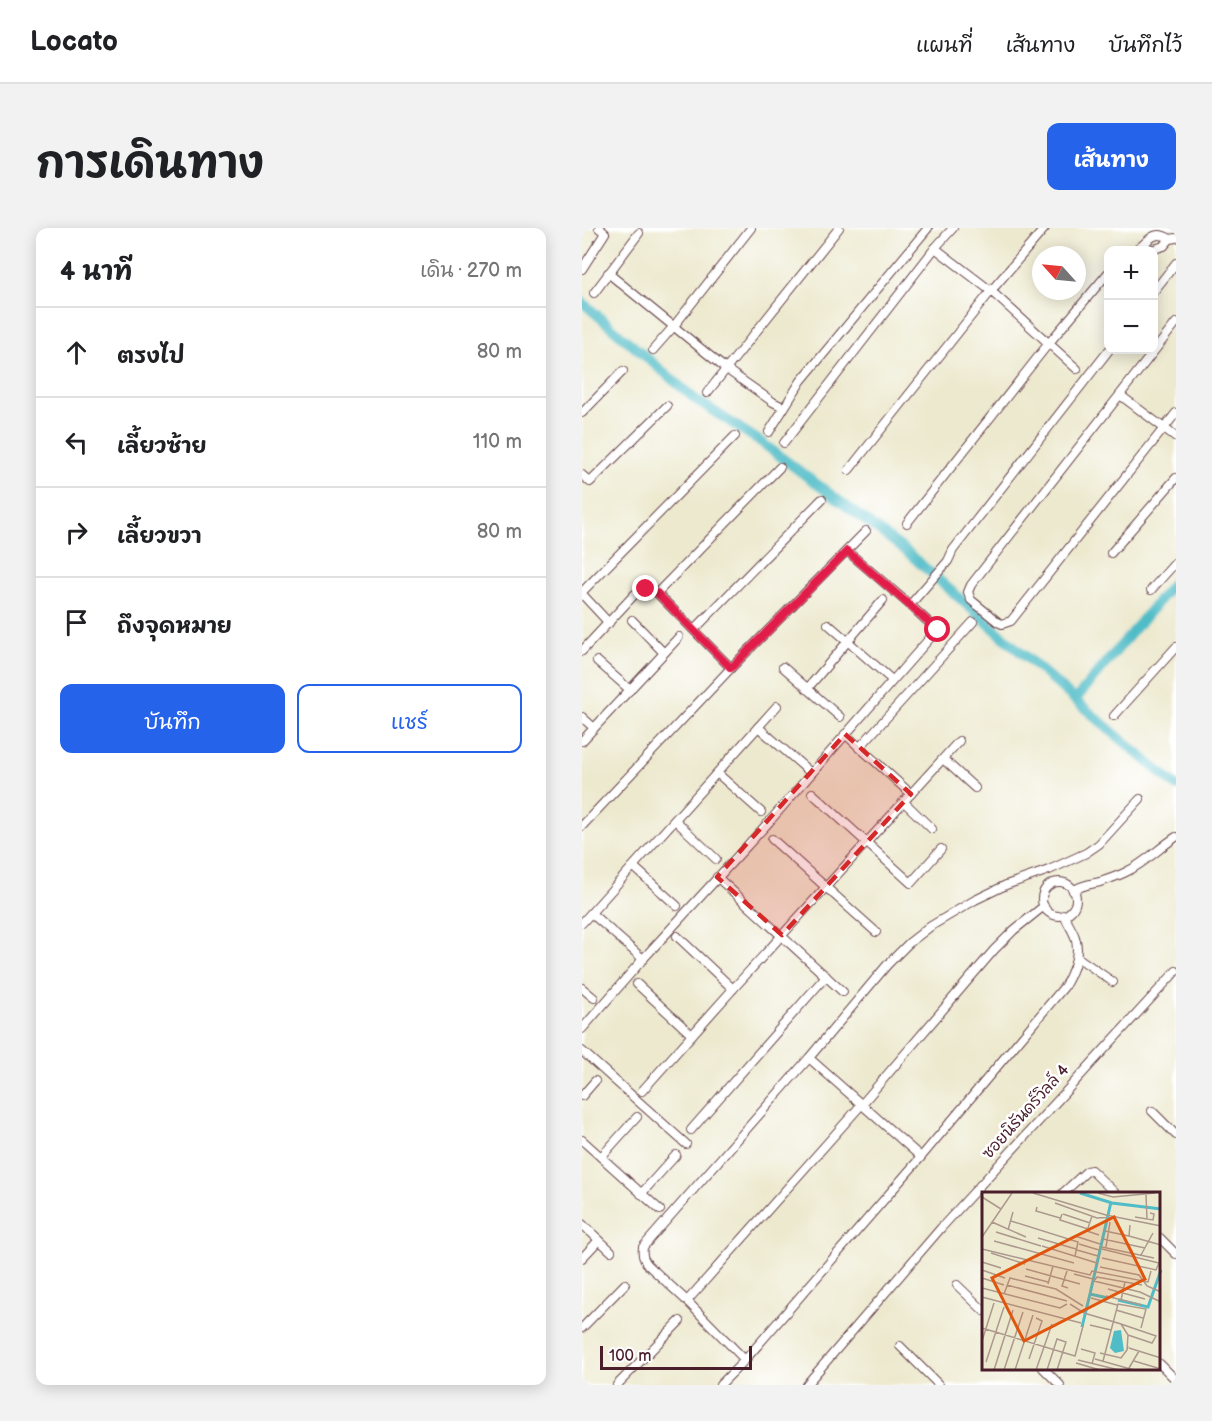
<!DOCTYPE html>
<html lang="th">
<meta charset="utf-8">
<style>
body{margin:0;font-family:"Balsamiq Sans","Playpen Sans Thai",sans-serif;background:#f2f2f2;color:#202124}
.controls{position:absolute;right:18px;top:18px;display:grid;overflow:hidden;border-radius:12px;box-shadow:0 3px 15px #0003}
.controls button{width:54px;height:54px;display:grid;place-items:center;padding:0;border:0;border-bottom:2px solid #e0e0e0;background:#fff;color:#202124;font:30px sans-serif}
.compass{position:absolute;left:450px;top:18px;width:54px;height:54px;border-radius:50%;background:#fff;box-shadow:0 3px 15px #0003;rotate:297deg}
.scale{position:absolute;left:18px;bottom:15px;width:152px;box-sizing:border-box;padding-left:6px;border:3px solid #4a1f2b;border-top:0;font-size:16px;line-height:21px;white-space:nowrap;color:#4a1f2b;-webkit-text-stroke:4px #fff;paint-order:stroke}
.stop{position:absolute;width:18px;height:18px;margin:-14px;border:4px solid #e11d48;border-radius:50%;background:#fff}
.stop.end{background:#e11d48;border-color:#fff;box-shadow:0 2px 6px #0008}
.list{margin:0;padding:0;list-style:none}
h2{display:flex;justify-content:space-between;align-items:center;height:78px;margin:0;padding:0 24px;font-size:26px}
h2 small{font-size:20px;font-weight:400;color:#757577}
.list li{display:grid;grid-template-columns:39px 1fr auto;gap:18px;align-items:center;box-sizing:border-box;height:90px;padding:0 24px;border-top:2px solid #e0e0e0}
.list b{display:block;font-size:22px;white-space:nowrap}
.list em{font-size:20px;font-style:normal;color:#757577}
.actions{display:flex;gap:12px;padding:18px 24px}
.actions a{flex:1;padding:14px 0;border:2px solid #2563eb;border-radius:12px;text-align:center;font-size:21px;color:#2563eb}
.actions .main{background:#2563eb;color:#fff}
.icon{flex:none;width:33px;height:33px;fill:none;stroke:currentColor;stroke-width:2;stroke-linecap:round;stroke-linejoin:round}
.map{position:relative;flex:none;width:594px;height:1157px;overflow:hidden;border-radius:12px}
header{display:flex;align-items:center;gap:36px;box-sizing:border-box;height:84px;padding:0 30px;background:#fff;border-bottom:2px solid #e0e0e0}
header strong{font-size:28px}
nav{display:flex;gap:33px;margin-inline-start:auto;font-size:21px}
.intro{display:flex;align-items:center;justify-content:space-between;box-sizing:border-box;height:144px;padding:0 36px}
h1{margin:0;font-size:42px}
.button{padding:15px 27px;border-radius:12px;background:#2563eb;color:#fff;font-size:21px;font-weight:700}
main{display:flex;gap:36px;padding:0 36px}
aside{flex:1;background:#fff;border-radius:12px;box-shadow:0 3px 15px #0003}
.map>svg:first-child{display:block}
.lines{fill:none;stroke-linecap:round;stroke-linejoin:round}
.canal{stroke:#4fbcc7;stroke-width:10}
.minor-casing{stroke:#623d44;stroke-width:10}
.minor{stroke:#fff;stroke-width:8}
.route{stroke:#e11d48;stroke-width:8}
.marked{fill:#d62828;fill-opacity:0.2;stroke:#d62828;stroke-width:4.5;stroke-dasharray:12 8;stroke-linejoin:round}
.labels{text-anchor:middle;dominant-baseline:central;stroke-width:5;stroke-linejoin:round;paint-order:stroke}
.street-label{font-size:16px;fill:#4a1f2b;stroke:#fff}
.inset-river{fill:none;stroke:#4fbcc7;stroke-width:3}
.inset-road{fill:none;stroke:#ac988d;stroke-width:1.5}
.view{fill:#e0560e;fill-opacity:0.15;stroke:#e0560e;stroke-width:3}
.inset-edge{fill:none;stroke:#4a1f2b;stroke-width:3}
</style>
<header>
<strong>Locato</strong>
<nav><a>แผนที่</a><a>เส้นทาง</a><a>บันทึกไว้</a></nav>
</header>
<div class="intro"><h1>การเดินทาง</h1><a class="button">เส้นทาง</a></div>
<main>
<aside>
<h2>4 นาที<small>เดิน · 270 m</small></h2>
<ul class="list">
<li><svg class="icon" aria-label="ahead" viewBox="0 0 24 24"><path d="M12 20V5M6 11l6-6 6 6"/></svg><div><b>ตรงไป</b></div><em>80 m</em></li>
<li><svg class="icon" aria-label="left" viewBox="0 0 24 24"><path d="M17 20v-9H6M10 6l-5 5 5 5"/></svg><div><b>เลี้ยวซ้าย</b></div><em>110 m</em></li>
<li><svg class="icon" aria-label="right" viewBox="0 0 24 24"><path d="M7 20v-9h11M14 6l5 5-5 5"/></svg><div><b>เลี้ยวขวา</b></div><em>80 m</em></li>
<li><svg class="icon" aria-label="arrive" viewBox="0 0 24 24"><path d="M6 21V4h12l-3 4 3 4H6"/></svg><div><b>ถึงจุดหมาย</b></div></li>
</ul>
<div class="actions"><a class="main">บันทึก</a><a>แชร์</a></div>
</aside>
<div class="map">
<svg width="594" height="1157" viewBox="0 0 594 1157">
<rect width="100%" height="100%" fill="#fff"/>
<filter id="ink" filterUnits="userSpaceOnUse"><feTurbulence type="fractalNoise" baseFrequency=".0167" numOctaves="2"/><feDisplacementMap in="SourceGraphic" scale="12" xChannelSelector="R" yChannelSelector="G"/><feConvolveMatrix kernelMatrix="1 2 1 2 8 2 1 2 1" color-interpolation-filters="sRGB"/></filter>
<filter id="wash" filterUnits="userSpaceOnUse"><feTurbulence type="fractalNoise" baseFrequency=".008" numOctaves="4" result="noise"/><feDisplacementMap in="SourceGraphic" scale="24" xChannelSelector="R" yChannelSelector="G"/><feGaussianBlur stdDeviation="1.35" result="paint"/><feColorMatrix in="noise" values="0 0 0 0 0 0 0 0 0 0 0 0 0 0 0 0 0 1.4 0 .05"/><feComposite in="paint" operator="in"/></filter>
<g filter="url(#wash)">
<rect width="100%" height="100%" fill="#ede9cf"/>
<g class="lines">
<!-- canal -->
<g class="canal">
<path d="M0,74L113,171L179,214L324,323L493,472"/>
<path d="M594,352L493,472L594,558"/>
</g>
</g>
</g>
<g filter="url(#ink)">
<g class="lines">
<!-- minor casing -->
<g class="minor-casing">
<g id="minor">
<path d="M561,18L569,22L582,18L588,11L594,10"/>
<path d="M353,20L409,63L495,141"/>
<path d="M554,22C566,15 571,0 588,11"/>
<path d="M0,41L23,5L17,0"/>
<path d="M26,45L144,141L191,174L201,179"/>
<path d="M572,63L594,35"/>
<path d="M12,65L57,5"/>
<path d="M594,95L389,357L386,364L389,372L416,394L420,396L429,393L594,185"/>
<path d="M71,122L92,98L169,0"/>
<path d="M125,165L257,0"/>
<path d="M538,167L594,209"/>
<path d="M0,185L41,143"/>
<path d="M187,204L219,153L346,0"/>
<path d="M202,215L353,20L371,0"/>
<path d="M267,242L409,63L463,0"/>
<path d="M0,247L8,254L85,178"/>
<path d="M325,295L467,115L526,45"/>
<path d="M265,323L328,377"/>
<path d="M529,325L594,250"/>
<path d="M569,362L594,334"/>
<path d="M0,364L153,208"/>
<path d="M75,365L198,239"/>
<path d="M0,366L27,395"/>
<path d="M50,392L82,425"/>
<path d="M246,396L310,452"/>
<path d="M112,402L240,271"/>
<path d="M0,423L53,366C61,360 67,360 75,365L149,440"/>
<path d="M15,433L48,462"/>
<path d="M201,439L258,489"/>
<path d="M225,461L301,372"/>
<path d="M532,488L594,419"/>
<path d="M0,489L12,500"/>
<path d="M176,499L229,545"/>
<path d="M263,506L329,566"/>
<path d="M0,513L97,409"/>
<path d="M277,520L391,394"/>
<path d="M361,531L393,560"/>
<path d="M135,545L179,584"/>
<path d="M230,565L329,655L359,621"/>
<path d="M322,574L350,601"/>
<path d="M93,592L134,631"/>
<path d="M0,598L149,440L284,303"/>
<path d="M190,611L294,704"/>
<path d="M52,639L95,678"/>
<path d="M135,649L261,764"/>
<circle cx="477" cy="671" r="17"/>
<path d="M491,663C499,657 509,656 518,654C527,651 536,648 544,644C563,635 577,620 594,609"/>
<path d="M9,685L61,731"/>
<path d="M0,695L195,478"/>
<path d="M95,708L151,761"/>
<path d="M495,729L531,754"/>
<path d="M55,756L110,807"/>
<path d="M0,760L12,770"/>
<path d="M0,801L61,731L187,594L355,402L328,377L366,333L371,322L527,122"/>
<path d="M0,823L104,916"/>
<path d="M227,830L339,929"/>
<path d="M60,863L151,761L377,513"/>
<path d="M0,868L13,853"/>
<path d="M570,883L594,907"/>
<path d="M109,902L244,748"/>
<path d="M0,912L78,982"/>
<path d="M19,929L55,889"/>
<path d="M481,965L505,943L509,942L533,965"/>
<path d="M59,966L94,927"/>
<path d="M0,996L29,1023"/>
<path d="M578,1010L594,1026"/>
<path d="M0,1030L17,1012"/>
<path d="M375,1057L402,1083"/>
<path d="M105,1073L280,876L412,722L432,702L462,678"/>
<path d="M0,1100L43,1056"/>
<path d="M318,1118L357,1157"/>
<path d="M163,1132L105,1073L66,1037C61,1031 60,1027 61,1019L227,830L305,737L327,715L349,698L393,672L424,657L467,642L504,625L517,616L558,571"/>
<path d="M578,1136L594,1152"/>
<path d="M461,1140L478,1157"/>
<path d="M35,1157L98,1093"/>
<path d="M138,1157L163,1132L339,929L482,759C491,744 499,726 493,709C490,701 485,694 482,687"/>
<path d="M224,1157L359,1000L594,743"/>
</g>
</g>
<!-- minor -->
<use href="#minor" class="minor"/>
</g>
</g>
<g class="lines" filter="url(#ink)">
<!-- route -->
<path class="route" d="M64,361L75,365L149,440L265,323L356,402"/>
</g>
<!-- marked area -->
<path class="marked" d="M263,506L329,566L200,707L135,649Z"/>
<g class="labels">
<!-- street labels -->
<g class="street-label">
<text transform="translate(444 884) rotate(-48)">ซอยนิรันดร์วิลล์ 4</text>
</g>
</g>
<!-- overview -->
<g transform="translate(400 964)">
<rect width="178" height="178" fill="#ede9cf"/>
<path d="M139,138L142,159L133,161L128,156L132,139Z" fill="#4fbcc7"/>
<path class="inset-river" d="M98,1L130,11L179,17M108,102L129,10M136,108L166,115L179,78M100,135L108,102L126,106"/>
<path class="inset-road" d="M51,1L124,23L179,34M116,1L131,5L173,1M164,3L165,27M0,5L19,17M73,11L115,26L133,25M55,15L54,19L78,26M80,22L78,28L106,37M81,22L108,31M110,24L105,39L117,43M153,25L171,28L172,22L168,21M29,29L96,50L93,64M10,30L44,45M26,38L31,20M123,39L147,44L148,33M14,40L59,54M93,44L118,52M147,44L179,53M0,45L30,1M56,46L94,57M121,47L163,56M12,49L92,71M97,52L117,58M60,54L115,71M120,55L172,66M124,55L128,30M0,57L108,83L110,79L166,90L169,79M120,57L177,71L174,78L120,66M95,58L116,64M9,61L43,72M159,63L171,41M0,70L19,76M118,75L157,83L165,94L179,100M44,77L98,92M0,78L23,86M85,79L80,94L86,96M92,82L111,87M43,84L66,90M0,86L22,93M66,92L71,74M25,93L85,109M160,93L115,85L112,89L158,100L179,110M0,96L78,116L85,112M126,97L163,107M22,102L28,86L74,97L101,114M124,104L160,113M0,105L99,131M109,106L135,113M139,108L143,90M88,112L102,121L139,132L146,143L145,158L146,154M134,118L161,126M139,132L174,144L170,151L146,143M108,133L129,138M0,136L93,164L101,134M0,149L12,111M147,156L179,166M99,157L113,161L110,172M118,161L139,166L145,158M47,167L60,129L54,126M113,167L152,178M96,168L137,178M121,169L136,112L164,117L159,136M152,169L179,177M4,170L22,115M94,171L118,178M147,176L157,159M12,178L31,118M22,178L41,120M33,178L51,123M54,178L70,132M65,178L75,147L84,150L75,178"/>
<path class="view" d="M132,25L163,87L42,149L10,86Z"/>
<rect width="178" height="178" class="inset-edge"/>
</g>
</svg>
<div class="controls">
<button>+</button>
<button>−</button>
</div>
<svg class="compass" viewBox="-18 -18 36 36"><path d="M0-13l5 13h-10z" fill="#e53935"/><path d="M0 13l5-13h-10z" fill="#757577"/></svg>
<div class="scale">100 m</div>
<div class="stop" style="left:356px;top:402px"></div>
<div class="stop end" style="left:64px;top:361px"></div>
</div>
</main>
